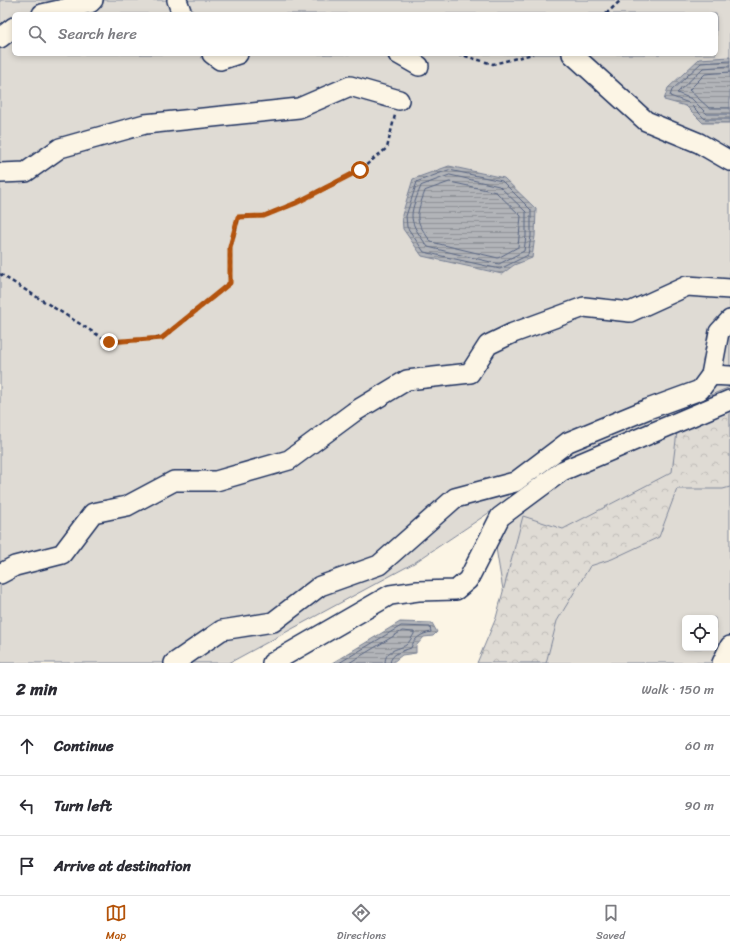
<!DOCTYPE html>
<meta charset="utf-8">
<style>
body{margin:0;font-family:Sriracha,sans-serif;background:#f7f7f7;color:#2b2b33}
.controls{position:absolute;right:12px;bottom:12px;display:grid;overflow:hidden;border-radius:6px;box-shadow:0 2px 6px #0003}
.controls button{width:36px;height:36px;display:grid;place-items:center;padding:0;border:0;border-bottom:1px solid #e1e1e2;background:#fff;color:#2b2b33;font:20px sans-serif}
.stop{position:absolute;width:12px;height:12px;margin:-9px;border:3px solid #b45309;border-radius:50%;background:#fff}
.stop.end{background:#b45309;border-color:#fff;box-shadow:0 1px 4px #0008}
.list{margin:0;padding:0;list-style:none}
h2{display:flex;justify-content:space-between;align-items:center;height:52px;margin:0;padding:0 16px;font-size:17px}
h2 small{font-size:13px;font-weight:400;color:#7c7c81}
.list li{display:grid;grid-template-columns:26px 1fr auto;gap:12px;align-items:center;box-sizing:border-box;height:60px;padding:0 16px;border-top:1px solid #e1e1e2}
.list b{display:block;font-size:15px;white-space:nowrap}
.list em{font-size:13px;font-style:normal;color:#7c7c81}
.icon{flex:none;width:22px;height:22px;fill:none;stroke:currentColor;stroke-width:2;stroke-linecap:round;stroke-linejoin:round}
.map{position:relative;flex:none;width:730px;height:663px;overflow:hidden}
.search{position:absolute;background:#fff;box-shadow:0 2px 6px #0003;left:12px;right:12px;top:12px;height:44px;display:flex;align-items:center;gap:10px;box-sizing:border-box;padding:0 14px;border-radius:6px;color:#7c7c81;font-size:15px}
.sheet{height:232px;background:#fff}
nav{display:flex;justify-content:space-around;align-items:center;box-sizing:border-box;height:56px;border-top:1px solid #e1e1e2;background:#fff;font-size:11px;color:#7c7c81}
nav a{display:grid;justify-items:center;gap:2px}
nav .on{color:#b45309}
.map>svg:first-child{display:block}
.green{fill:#dfdbd4;stroke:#7d8599;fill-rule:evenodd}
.forest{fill:url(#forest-crowns);stroke:#7d8599}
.water{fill:url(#water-rules);stroke:#767f94}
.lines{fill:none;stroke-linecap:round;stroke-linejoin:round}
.shore{stroke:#576482;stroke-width:1}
.minor-casing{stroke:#1b2f5e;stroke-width:22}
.path{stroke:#1b2f5e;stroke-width:2.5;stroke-dasharray:4 3;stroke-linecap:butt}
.minor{stroke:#fcf5e5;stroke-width:19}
.route{stroke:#b45309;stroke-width:5}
</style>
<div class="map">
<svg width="730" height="663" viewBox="0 0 730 663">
<defs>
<pattern id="forest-crowns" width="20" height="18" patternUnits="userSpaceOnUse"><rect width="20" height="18" fill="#dfdbd4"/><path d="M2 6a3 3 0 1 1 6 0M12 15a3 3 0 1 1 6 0" fill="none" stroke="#bfbcb8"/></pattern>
<pattern id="water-rules" width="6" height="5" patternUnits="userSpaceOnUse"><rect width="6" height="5" fill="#b2b4b8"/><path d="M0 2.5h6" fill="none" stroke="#909399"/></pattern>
</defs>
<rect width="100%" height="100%" fill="#fcf5e5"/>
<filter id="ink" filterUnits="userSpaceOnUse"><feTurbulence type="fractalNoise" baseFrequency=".025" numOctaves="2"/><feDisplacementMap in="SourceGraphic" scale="8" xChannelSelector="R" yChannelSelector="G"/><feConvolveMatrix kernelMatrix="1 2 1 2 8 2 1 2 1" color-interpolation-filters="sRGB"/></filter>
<g filter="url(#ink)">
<!-- green -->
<path class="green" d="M0,0H730V663H518L502,584L490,512L414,563L229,663H0ZM14,14H716V54H14ZM685,618H715V648H685Z"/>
<!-- forest -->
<path class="forest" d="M730,387V487L723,489H677L659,537L612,559L590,566L557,621L546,663H477L496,618L523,516L563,529L672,472L680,408Z"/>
<!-- water -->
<g class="water">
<path d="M730,57V123H703L686,106L664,100L668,88L699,59Z"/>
<path d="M449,166L504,178L536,209L535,236L532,258L514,265L502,274L422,256L403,229L402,215L413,179Z"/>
<path d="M400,622L432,623L437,632L433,636L424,637L416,646V653L402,655L392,663H332Z"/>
</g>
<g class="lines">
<!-- shore -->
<g class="shore">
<path d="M730,61L701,63L672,90L670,96L689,103L705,119H730"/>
<path d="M730,66L703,68L677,93L692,99L707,114H730"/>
<path d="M730,72L705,74L689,90L709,108H730"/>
<path d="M449,170L502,181L531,210V236L528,255L500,269L424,252L407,227L406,216L417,182Z"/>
<path d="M450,175L499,186L526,212V236L524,251L499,264L428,247C408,220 408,218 421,186Z"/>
<path d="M450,182L496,192L521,216L518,247L498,258L431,242C414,218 415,219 425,191Z"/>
<path d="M339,663L401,626L430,627L431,632C421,634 414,638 411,648C403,651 391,653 390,663"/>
<path d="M349,663L402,631L414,632V634C412,637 409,643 406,645C398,650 385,649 385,663"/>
</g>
<!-- minor casing -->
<g class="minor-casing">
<g id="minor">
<path d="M177,0L182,14"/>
<path d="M42,14L90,3L93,0"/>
<path d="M0,38L14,27"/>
<path d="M212,54L220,60L238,54"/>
<path d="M398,54L419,66"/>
<path d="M572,54L646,121L699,143L730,161"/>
<path d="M0,173L26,172L60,148L145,124L299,108L350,86L399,100"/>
<path d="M711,375L719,332L730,320"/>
<path d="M0,574L15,566L62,554L93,513L127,506L174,481H216L289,460L354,412L407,380L470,373L488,345L513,333L584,307L630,312L687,286L730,289"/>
<path d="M174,663L222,630L273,622L320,586L379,565L455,498L515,482L568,442L648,409L700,390L711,375L730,376"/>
<path d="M272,663L390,595L418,591L456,590L468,580L500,517L562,471L730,400"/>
<path d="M722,663L730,646"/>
</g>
</g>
<!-- path -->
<g class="path">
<path d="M606,14L621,0"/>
<path d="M458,54L493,64L533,54"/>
<path d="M0,274L109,342L162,338L230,283V247L239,217L264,216L296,203L360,170L387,148L395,115"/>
</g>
<!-- minor -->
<use href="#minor" class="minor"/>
</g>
</g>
<g class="lines" filter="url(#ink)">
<!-- route -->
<path class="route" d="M109,342L162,338L230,283V247L238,217L264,216L296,203L360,170"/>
</g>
</svg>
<div class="controls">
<button><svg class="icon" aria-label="locate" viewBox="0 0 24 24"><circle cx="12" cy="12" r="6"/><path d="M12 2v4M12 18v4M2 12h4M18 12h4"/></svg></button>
</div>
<div class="stop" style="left:360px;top:170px"></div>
<div class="stop end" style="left:109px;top:342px"></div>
<div class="search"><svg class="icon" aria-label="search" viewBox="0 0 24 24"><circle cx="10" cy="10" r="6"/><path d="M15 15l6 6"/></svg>Search here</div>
</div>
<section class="sheet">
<h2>2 min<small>Walk · 150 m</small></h2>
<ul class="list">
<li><svg class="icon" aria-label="ahead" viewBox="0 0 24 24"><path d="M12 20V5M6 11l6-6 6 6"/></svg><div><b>Continue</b></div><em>60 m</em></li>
<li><svg class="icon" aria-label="left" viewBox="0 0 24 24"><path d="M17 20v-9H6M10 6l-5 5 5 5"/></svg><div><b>Turn left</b></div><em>90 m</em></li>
<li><svg class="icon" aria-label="arrive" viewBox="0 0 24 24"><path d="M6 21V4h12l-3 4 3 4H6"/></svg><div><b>Arrive at destination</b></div></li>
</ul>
</section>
<nav>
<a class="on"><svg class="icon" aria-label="map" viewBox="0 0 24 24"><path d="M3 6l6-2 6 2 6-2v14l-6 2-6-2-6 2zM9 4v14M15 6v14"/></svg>Map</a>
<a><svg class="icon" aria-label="directions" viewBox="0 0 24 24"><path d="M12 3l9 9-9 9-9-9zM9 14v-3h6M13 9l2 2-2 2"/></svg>Directions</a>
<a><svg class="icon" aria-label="saved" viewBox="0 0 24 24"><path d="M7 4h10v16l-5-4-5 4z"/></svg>Saved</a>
</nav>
